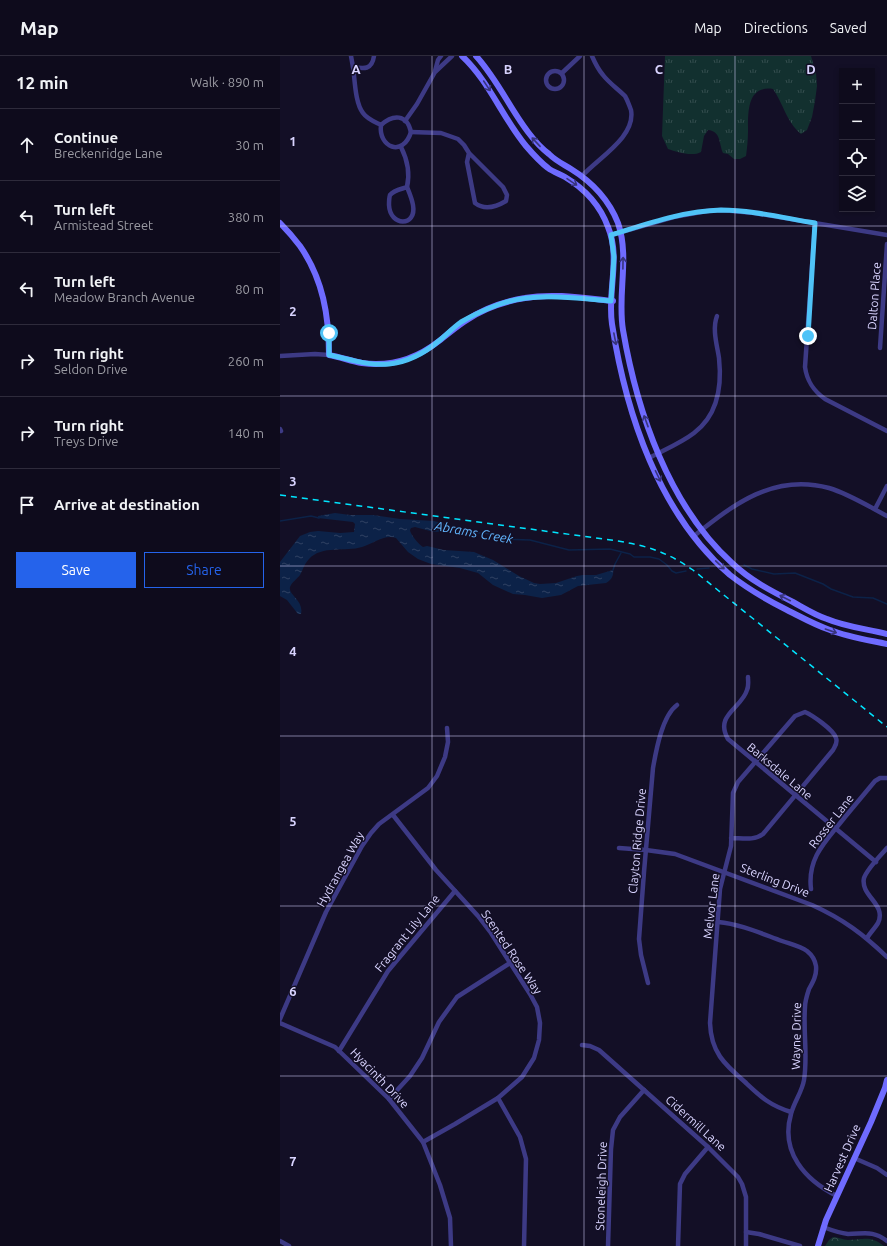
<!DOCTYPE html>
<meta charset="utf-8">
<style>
body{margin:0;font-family:Ubuntu,sans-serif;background:#1c1929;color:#f1f3f6}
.controls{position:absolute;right:12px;top:12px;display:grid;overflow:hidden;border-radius:0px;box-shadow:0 2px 6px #0003}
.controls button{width:36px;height:36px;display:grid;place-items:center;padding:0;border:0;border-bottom:1px solid #2e2b3b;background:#0e0b1c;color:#f1f3f6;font:20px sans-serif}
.stop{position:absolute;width:12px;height:12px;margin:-9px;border:3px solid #4fc3f7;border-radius:50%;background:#fff}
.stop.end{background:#4fc3f7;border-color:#fff;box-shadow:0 1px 4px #0008}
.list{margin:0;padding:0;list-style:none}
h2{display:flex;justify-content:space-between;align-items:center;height:52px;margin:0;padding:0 16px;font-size:17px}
h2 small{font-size:13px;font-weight:400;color:#9b9ba3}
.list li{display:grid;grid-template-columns:26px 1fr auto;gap:12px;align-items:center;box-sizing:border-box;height:72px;padding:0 16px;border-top:1px solid #2e2b3b}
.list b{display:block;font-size:15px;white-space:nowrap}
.list p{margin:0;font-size:13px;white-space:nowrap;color:#9b9ba3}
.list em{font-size:13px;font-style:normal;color:#9b9ba3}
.actions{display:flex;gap:8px;padding:12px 16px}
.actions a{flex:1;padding:9px 0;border:1px solid #2563eb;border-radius:0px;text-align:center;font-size:14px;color:#2563eb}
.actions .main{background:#2563eb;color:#fff}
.icon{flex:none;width:22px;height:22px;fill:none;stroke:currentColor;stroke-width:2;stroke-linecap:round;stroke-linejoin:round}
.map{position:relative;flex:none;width:607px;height:1190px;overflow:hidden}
header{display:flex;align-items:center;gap:24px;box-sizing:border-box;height:56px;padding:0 20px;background:#0e0b1c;border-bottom:1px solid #2e2b3b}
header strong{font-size:19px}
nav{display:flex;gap:22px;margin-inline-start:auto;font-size:14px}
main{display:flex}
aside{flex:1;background:#0e0b1c}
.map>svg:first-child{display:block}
.grass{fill:url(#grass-tufts)}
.forest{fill:url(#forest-crowns)}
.water{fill:url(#water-ripples)}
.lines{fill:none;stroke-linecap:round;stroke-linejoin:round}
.stream{stroke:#0c2248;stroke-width:1.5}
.street{stroke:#3d3a85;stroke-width:4.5}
.secondary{stroke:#6f6bff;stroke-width:6}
.rail{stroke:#00e5ff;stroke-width:1.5;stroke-dasharray:6 5;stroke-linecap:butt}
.oneway{stroke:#38347d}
.route{stroke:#4fc3f7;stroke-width:5}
.grid{fill:none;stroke:#d9d4ff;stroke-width:1;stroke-opacity:0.55}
.labels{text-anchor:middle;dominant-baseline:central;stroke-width:3;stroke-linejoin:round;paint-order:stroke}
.street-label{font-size:12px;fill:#d9d4ff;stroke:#130f26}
.water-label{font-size:13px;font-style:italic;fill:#62b6ff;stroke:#130f26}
.grid-label{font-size:13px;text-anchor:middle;font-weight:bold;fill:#d9d4ff;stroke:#130f26;stroke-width:3;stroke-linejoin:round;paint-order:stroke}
</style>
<header>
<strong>Map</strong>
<nav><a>Map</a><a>Directions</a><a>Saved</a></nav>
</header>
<main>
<aside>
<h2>12 min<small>Walk · 890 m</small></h2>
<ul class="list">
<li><svg class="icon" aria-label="ahead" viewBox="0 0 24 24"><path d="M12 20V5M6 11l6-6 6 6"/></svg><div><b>Continue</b><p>Breckenridge Lane</p></div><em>30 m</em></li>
<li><svg class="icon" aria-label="left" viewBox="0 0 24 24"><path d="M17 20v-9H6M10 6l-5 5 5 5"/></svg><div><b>Turn left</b><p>Armistead Street</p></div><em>380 m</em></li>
<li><svg class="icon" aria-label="left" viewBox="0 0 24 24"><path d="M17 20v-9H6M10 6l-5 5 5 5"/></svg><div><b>Turn left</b><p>Meadow Branch Avenue</p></div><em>80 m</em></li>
<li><svg class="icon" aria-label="right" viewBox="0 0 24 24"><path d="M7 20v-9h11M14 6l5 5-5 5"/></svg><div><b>Turn right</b><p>Seldon Drive</p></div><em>260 m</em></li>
<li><svg class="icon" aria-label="right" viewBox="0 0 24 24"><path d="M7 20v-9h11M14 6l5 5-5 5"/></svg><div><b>Turn right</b><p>Treys Drive</p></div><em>140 m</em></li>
<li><svg class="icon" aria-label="arrive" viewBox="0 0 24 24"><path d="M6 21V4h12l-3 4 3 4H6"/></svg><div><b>Arrive at destination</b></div></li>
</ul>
<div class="actions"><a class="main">Save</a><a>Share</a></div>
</aside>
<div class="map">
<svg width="607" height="1190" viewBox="0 0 607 1190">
<defs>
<pattern id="grass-tufts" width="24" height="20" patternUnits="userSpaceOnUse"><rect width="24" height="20" fill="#12302f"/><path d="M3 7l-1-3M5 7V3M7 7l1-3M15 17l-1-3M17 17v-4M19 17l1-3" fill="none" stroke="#344d4e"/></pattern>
<pattern id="forest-crowns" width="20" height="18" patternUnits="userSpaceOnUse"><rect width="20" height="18" fill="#12302f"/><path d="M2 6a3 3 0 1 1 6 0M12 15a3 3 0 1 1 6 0" fill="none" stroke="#344d4e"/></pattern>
<pattern id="water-ripples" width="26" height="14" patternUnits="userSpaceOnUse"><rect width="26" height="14" fill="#0c2248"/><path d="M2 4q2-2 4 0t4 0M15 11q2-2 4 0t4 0" fill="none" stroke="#2f4163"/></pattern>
</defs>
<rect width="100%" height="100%" fill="#130f26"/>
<!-- grass -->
<path class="grass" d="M385,0H531L536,17L537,30L535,45L532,61L527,74L521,78C506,65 504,49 493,33C467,29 468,56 468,75C468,84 467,92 466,100L460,103H454L448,98L443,97C439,88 441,75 428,74L424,80L421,96C412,101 397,96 388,93L382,80Z"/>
<!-- forest -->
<path class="forest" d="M553,1181C558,1181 563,1184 568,1184C585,1184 589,1179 604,1190H545L549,1184Z"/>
<!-- water -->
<path class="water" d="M55,457L70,459H93L120,463L154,465L169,469L174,472L172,475L154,476L135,471L131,472L130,474C130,478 139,489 143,491L147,490L164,494L194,496L213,504L239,520L254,527L260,528L276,527L297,520L303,519H316L333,514C334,520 331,524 326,527L298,530L281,539L262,542L245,539L233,538L213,529L198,517L180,512L151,508L138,503L128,496L116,482C104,478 93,488 82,491C65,496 42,489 29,503C24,508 23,514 20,519C17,523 12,526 10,531C8,539 24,544 21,558H18L7,544L0,540V506L20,480L30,476L38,475L60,477L74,476L75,468L73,466L38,462V460Z"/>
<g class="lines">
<!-- stream -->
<g class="stream">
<path d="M0,465L31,460L39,462"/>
<path d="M172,472L188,476L212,478L224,483L250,484L289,494L330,493L350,498L354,501H370L379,503L387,509L392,515L396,517L406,515"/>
<path d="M464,509L472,513L494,518L515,517L543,528L551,533L573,541L593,542L607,548"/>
<path d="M417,513L429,512"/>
<path d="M333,514L335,508L341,497"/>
</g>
<!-- street -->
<g class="street">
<path d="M71,0L73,11C84,13 92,14 94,0"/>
<path d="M73,11C75,24 75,47 83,57C87,63 95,66 101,69"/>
<circle cx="275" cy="24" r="9"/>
<path d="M155,15L158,4L161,0"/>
<path d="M282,17L300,0"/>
<path d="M125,65L137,48L155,16L172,0"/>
<path d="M101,69C98,91 123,102 131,76"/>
<path d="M101,69C113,58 127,58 131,76"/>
<path d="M131,76L161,77L178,83L184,89L189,97L223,131L227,139L226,145C216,151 204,154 195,147L187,106L189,97"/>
<path d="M121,91C127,103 130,118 127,131"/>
<path d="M302,120C318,102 356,81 351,54C349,49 348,45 345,40C338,33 329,27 323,19C318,13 315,7 312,0"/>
<path d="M127,131C129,136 132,143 133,149C137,171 110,171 109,149C109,145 109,142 110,139C114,134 122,133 127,131Z"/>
<path d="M535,167L525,311C527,326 534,335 545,343L607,375"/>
<path d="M331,179L394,161L427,155L441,154L474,157L607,179"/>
<path d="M600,292L607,188"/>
<path d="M0,300L35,298L49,299"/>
<path d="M0,373L1,375"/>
<path d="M369,402C384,394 401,387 414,377C438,359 442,330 439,302C437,289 432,273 437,260"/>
<path d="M595,453L607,430"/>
<path d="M414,480C454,448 494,417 549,432C569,438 588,450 607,460"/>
<path d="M468,621C468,625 469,630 467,634C462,652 434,659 448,683L596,806"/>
<path d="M113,759L156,814L198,860L211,877L250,938L257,951L260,967L259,984L254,1002L242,1021L218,1042L175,1068L143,1086"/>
<path d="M451,782C462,782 474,785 483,778L553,694C555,690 558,687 556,682C554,674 532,659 525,656L515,660L458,726L453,737L451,790L440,833L430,967C431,996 444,1008 465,1026C481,1041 489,1049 511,1056"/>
<path d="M339,792L366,794L395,798L532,849C563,863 583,878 607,901"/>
<path d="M531,833C527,801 547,784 565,761C575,749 585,737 595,725L600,722H607"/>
<path d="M438,866C460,868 480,877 502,885C510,888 520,890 527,895C532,899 535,904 536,910C537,919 533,926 529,933C527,939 525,945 525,951C523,975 528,1000 524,1024C522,1036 514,1046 511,1058C500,1096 525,1124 557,1140"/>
<path d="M587,882C590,877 595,872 598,867C607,848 580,840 584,822C587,813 600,800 607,792"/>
<path d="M368,927L361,899L359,883L364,816L373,712C376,695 382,660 397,649"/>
<path d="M0,963L46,856L82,790L91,777L99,768L148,732L157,720L165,701L168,686L167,672"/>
<path d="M0,967L55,991L109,1043L143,1086L160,1129L170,1162L171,1190"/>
<path d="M302,989L310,990L319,994L428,1091L458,1121L462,1128L466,1141V1190"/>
<path d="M59,995L108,915L175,835"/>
<path d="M218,1042L240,1081L246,1103L244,1190"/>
<path d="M109,1043L130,1020L142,1002L159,966L177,941L230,907"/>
<path d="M574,1102L597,1112L607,1119"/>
<path d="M543,1171C551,1174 559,1177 568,1178C584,1178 593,1174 607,1185"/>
<path d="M466,1176L479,1178L520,1190"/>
<path d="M0,1185L9,1190"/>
<path d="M328,1190L331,1093L333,1074L340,1061L364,1034"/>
<path d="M398,1190L400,1128L405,1118L428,1091"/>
</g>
<!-- secondary -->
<g class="secondary">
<path d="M182,0C209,25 222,61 246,90C252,97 260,106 268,112C273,116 280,118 285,121C305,133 320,149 328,171C341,202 327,236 332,268C346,358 379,458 450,519C468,533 487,544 507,554C521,561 535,569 550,574C568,581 588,584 607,588"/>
<path d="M196,0C217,23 229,51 248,76C254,84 261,92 269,98C276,105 283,108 291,113C312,126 329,144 338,167C350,202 337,238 343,274C357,356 389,450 452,507C470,524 491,535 513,546C524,552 535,559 547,563C566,571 587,573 607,578"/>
<path d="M0,167C7,174 14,182 20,190C43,223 49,260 49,299C60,301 71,305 82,307C111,311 136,303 159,285C174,273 188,261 207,253C219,248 232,244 245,242C273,237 304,242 333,245"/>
<path d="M538,1190L546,1164L591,1066L605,1032L607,1024"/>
</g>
<!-- rail -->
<path class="rail" d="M0,439L338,485C368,490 387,496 413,514L607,671"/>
</g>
<!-- one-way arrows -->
<defs><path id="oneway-shaft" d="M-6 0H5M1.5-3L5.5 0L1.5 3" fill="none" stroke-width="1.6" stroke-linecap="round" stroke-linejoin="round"/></defs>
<g class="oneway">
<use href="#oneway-shaft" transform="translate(207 30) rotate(56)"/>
<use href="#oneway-shaft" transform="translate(256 86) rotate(-133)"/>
<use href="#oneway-shaft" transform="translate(292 126) rotate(34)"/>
<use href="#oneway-shaft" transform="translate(343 207) rotate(-89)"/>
<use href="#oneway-shaft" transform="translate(335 283) rotate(79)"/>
<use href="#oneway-shaft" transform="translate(366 365) rotate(-110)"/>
<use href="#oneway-shaft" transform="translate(378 420) rotate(64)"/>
<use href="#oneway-shaft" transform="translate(440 509) rotate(44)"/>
<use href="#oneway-shaft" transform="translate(505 542) rotate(-153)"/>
<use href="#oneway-shaft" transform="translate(551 575) rotate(19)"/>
</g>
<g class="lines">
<!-- route -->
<path class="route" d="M49,277V299C69,303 88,310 109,308C128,306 146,296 160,284C167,278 174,271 181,266C193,259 206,253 220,248C256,236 293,242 331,245L334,201L331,179C367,168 403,155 441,154C472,154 504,162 535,167L528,280"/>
</g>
<!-- grid -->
<path class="grid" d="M152,0V1190M304,0V1190M455,0V1190M0,170H607M0,340H607M0,510H607M0,680H607M0,850H607M0,1020H607"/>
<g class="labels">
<!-- street labels -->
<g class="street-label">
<text transform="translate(594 240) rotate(-86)">Dalton Place</text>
<text transform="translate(500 715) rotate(40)">Barksdale Lane</text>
<text transform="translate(551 765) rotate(-52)">Rosser Lane</text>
<text transform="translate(357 785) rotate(-85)">Clayton Ridge Drive</text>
<text transform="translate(60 813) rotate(-61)">Hydrangea Way</text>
<text transform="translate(495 824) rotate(21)">Sterling Drive</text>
<text transform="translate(431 850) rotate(-83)">Melvor Lane</text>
<text transform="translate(127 877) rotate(-51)">Fragrant Lily Lane</text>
<text transform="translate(232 896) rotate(56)">Scented Rose Way</text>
<text transform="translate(516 980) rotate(-89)">Wayne Drive</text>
<text transform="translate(100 1022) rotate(46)">Hyacinth Drive</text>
<text transform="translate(416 1067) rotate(42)">Cidermill Lane</text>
<text transform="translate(562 1102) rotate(-66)">Harvest Drive</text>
<text transform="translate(321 1130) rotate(-88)">Stoneleigh Drive</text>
</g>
<!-- water labels -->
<g class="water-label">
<text transform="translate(194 476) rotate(10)">Abrams Creek</text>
</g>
</g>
<g class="grid-label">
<text x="76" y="18">A</text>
<text x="228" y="18">B</text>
<text x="379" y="18">C</text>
<text x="531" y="18">D</text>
<text x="13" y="90">1</text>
<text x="13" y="260">2</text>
<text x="13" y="430">3</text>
<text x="13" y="600">4</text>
<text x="13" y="770">5</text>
<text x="13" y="940">6</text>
<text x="13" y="1110">7</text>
</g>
</svg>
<div class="controls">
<button>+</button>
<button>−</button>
<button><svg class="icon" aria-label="locate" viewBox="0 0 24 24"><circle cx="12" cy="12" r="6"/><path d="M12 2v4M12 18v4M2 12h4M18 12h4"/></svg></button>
<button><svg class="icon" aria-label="layers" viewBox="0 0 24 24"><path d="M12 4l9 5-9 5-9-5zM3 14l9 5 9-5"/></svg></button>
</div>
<div class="stop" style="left:49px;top:277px"></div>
<div class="stop end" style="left:528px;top:280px"></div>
</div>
</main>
